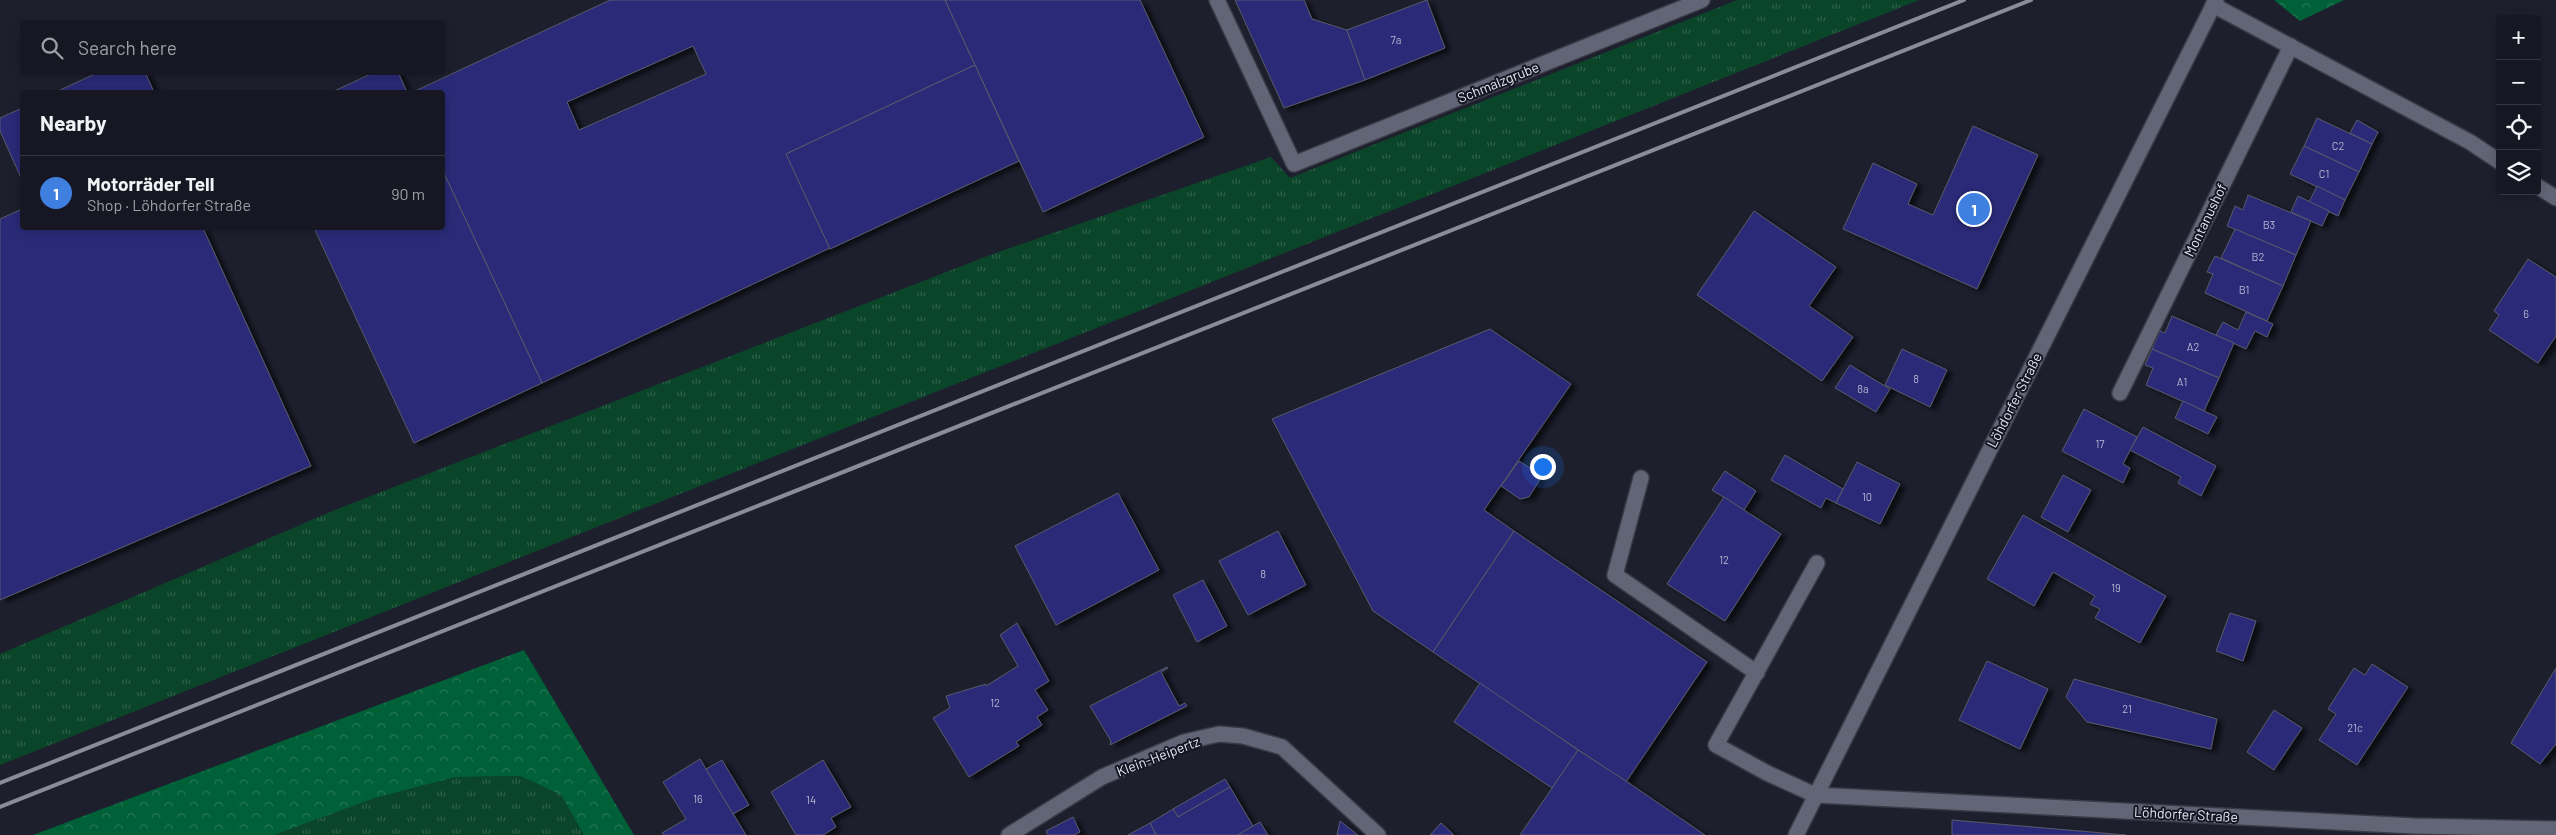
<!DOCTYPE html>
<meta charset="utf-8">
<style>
body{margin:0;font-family:Barlow,sans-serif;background:#23242f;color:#f1f3f6}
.controls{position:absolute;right:15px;top:15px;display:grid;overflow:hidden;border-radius:5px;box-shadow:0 2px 12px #0003}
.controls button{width:45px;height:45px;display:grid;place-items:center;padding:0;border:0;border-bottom:1px solid #353640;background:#161722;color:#f1f3f6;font:25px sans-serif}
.you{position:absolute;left:1542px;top:466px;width:18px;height:18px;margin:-12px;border:4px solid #fff;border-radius:50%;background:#1a73e8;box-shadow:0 0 0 8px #1a73e833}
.badge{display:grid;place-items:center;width:32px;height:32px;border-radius:50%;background:#1a73e8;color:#fff;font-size:16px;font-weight:700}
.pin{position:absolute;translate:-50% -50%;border:2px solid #fff;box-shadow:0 1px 5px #0006}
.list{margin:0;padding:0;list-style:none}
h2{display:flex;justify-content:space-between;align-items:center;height:65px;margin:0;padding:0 20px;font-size:21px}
h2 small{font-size:16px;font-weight:400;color:#9e9fa5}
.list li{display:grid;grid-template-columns:32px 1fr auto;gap:15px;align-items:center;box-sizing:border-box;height:75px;padding:0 20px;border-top:1px solid #353640}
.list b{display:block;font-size:19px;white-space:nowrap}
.list p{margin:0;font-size:16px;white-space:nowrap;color:#9e9fa5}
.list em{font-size:16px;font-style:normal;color:#9e9fa5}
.icon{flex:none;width:28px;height:28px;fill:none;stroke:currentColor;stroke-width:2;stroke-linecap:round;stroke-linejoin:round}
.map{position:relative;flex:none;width:2556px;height:835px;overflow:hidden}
.search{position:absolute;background:#161722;box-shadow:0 2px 12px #0003;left:20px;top:20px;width:425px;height:55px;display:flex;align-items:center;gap:12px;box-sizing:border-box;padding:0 18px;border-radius:5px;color:#9e9fa5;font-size:19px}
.panel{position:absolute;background:#161722;box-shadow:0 2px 12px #0003;left:20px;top:90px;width:425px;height:140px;border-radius:5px}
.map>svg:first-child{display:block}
.grass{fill:url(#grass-tufts)}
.forest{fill:url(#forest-crowns)}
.building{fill:#2c2b78;stroke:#575a6a;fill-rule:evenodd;filter:url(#shadow)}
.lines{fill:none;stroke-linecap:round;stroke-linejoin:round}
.lane-casing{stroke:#383a45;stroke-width:18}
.street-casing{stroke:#383a45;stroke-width:18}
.secondary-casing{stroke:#383a45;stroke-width:18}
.lane{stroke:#626576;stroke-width:15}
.street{stroke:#626576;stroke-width:15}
.secondary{stroke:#626576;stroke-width:15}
.rail{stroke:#8a8c98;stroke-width:4}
.labels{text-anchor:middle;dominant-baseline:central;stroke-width:4;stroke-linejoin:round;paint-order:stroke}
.number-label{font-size:11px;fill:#b6b7d2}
.street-label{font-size:14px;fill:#e4e6f0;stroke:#141623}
</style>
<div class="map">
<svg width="2556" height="835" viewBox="0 0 2556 835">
<defs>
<pattern id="grass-tufts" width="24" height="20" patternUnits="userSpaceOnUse" patternTransform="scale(1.25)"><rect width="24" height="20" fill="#0a452a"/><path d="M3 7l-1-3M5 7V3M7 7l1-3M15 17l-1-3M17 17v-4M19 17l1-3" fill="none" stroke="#2e6049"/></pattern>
<pattern id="forest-crowns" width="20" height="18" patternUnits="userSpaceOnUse" patternTransform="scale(1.25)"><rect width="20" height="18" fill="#006038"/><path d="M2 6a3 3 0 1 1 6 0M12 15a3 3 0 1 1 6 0" fill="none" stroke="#257755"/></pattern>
<filter id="shadow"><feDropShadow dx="5.5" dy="3" stdDeviation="2.5" flood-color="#0009"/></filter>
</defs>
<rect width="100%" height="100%" fill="#1d1f2d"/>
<!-- grass -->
<g class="grass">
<path d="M1737,0H1919L0,765V654L335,510L990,255L1271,157L1290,178Z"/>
<path d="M520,776L561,795L584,835H274L375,798L456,777Z"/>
</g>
<!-- forest -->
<g class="forest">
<path d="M2274,0H2344L2300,21Z"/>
<path d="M524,650L634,835H584L561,795L520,776L456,777L375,798L274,835H33Z"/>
</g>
<!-- building -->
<g class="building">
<path d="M610,0H945L975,65L786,154L830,248L542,383L442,169V92H413ZM693,46L706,74L579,130L567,102Z"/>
<path d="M945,0H1140L1204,137L1043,212Z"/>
<path d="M1235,0H1304L1312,19L1347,30L1365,80L1284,108Z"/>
<path d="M1427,0L1445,48L1365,80L1347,30Z"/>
<path d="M975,65L1019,161L830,249L786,154Z"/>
<path d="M99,72H145L154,92H56Z"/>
<path d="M375,72H398L407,92H332Z"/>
<path d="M22,108V180L0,131V118Z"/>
<path d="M2317,118L2372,144L2359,172L2304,146Z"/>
<path d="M2357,120L2378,132L2372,144L2350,133Z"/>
<path d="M1973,126L2038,155L1977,289L1843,229L1873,163L1917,184L1908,204L1933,215Z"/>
<path d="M2304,146L2359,172L2345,200L2290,174Z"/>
<path d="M442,169L542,383L414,443L314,228H442Z"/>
<path d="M2317,186L2345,200L2338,216L2309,202Z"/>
<path d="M2248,195L2311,221L2296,255L2227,226L2235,206L2243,210Z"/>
<path d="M2298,196L2329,211L2322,226L2291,212Z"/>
<path d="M22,209V228H203L311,466L0,600V219Z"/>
<path d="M1754,211L1836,267L1809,306L1853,337L1822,381L1697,295Z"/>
<path d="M2235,229L2296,255L2283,286L2221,258Z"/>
<path d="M2215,256L2283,286L2267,321L2205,293L2213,274L2207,272Z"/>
<path d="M2528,259L2556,277V336L2538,363L2489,330L2499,315L2494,311Z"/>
<path d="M2246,312L2273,324L2267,337L2255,331L2246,349L2216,335L2223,322L2238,330Z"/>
<path d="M2172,316L2234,343L2219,378L2152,349L2160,331L2165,333Z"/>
<path d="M1490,329L1571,384L1484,510L1514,531L1433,652L1373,611L1272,419Z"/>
<path d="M1902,349L1947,370L1930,407L1885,385Z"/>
<path d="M2152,349L2219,378L2204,411L2146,385L2153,368L2145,365Z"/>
<path d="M1850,365L1890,389L1876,412L1835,388Z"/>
<path d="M2183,401L2217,417L2208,434L2175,418Z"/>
<path d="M2084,409L2137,437L2123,464L2130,468L2123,483L2062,451Z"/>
<path d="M2143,427L2216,466L2201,496L2178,483L2181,477L2130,450Z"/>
<path d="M1785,455L1843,489L1836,503L1826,498L1821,508L1771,480Z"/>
<path d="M1519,461L1538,473L1539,481L1529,497L1520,499L1501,486Z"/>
<path d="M1857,462L1900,484L1880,524L1836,503Z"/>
<path d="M1725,471L1756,491L1744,510L1712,490Z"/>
<path d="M2063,475L2091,490L2068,532L2041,517Z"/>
<path d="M1118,493L1159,570L1056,625L1015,546Z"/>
<path d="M1724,497L1781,534L1725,621L1667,584Z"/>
<path d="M2023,515L2166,596L2140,643L2095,618L2100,609L2090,604L2095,596L2053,572L2034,606L1987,579Z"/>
<path d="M1278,531L1306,585L1248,615L1219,561Z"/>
<path d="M1514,531L1707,662L1626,782L1433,652Z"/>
<path d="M1203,580L1227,626L1197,642L1173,595Z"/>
<path d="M2230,613L2256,621L2243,661L2216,651Z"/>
<path d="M1017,623L1049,681L1035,690L1048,710L1037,717L1042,725L1016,742L1019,746L969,777L933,718L950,708L946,696L986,684V686L1018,666L1000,635Z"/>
<path d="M1987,661L2048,689L2020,749L1959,720Z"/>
<path d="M2372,664L2408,687L2357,765L2319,740L2336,714L2328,709L2354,668L2365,675Z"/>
<path d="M1167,667L1168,668L1161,672L1179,706L1185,703L1187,706L1110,745L1111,741L1090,706Z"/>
<path d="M2556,668V744L2540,764L2511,743Z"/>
<path d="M2074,679L2217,719L2211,749L2087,722L2066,697Z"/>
<path d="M1480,683L1578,750L1552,788L1454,722Z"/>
<path d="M2274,710L2302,728L2274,770L2247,752Z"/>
<path d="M1578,750L1626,781L1705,835H1520Z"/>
<path d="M700,759L706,769L746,835H664L662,833L686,819L663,782Z"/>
<path d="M722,760L749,805L733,814L706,769Z"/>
<path d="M823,760L851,807L831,818L836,827L823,835H796L771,792Z"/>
<path d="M1225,779L1230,787L1178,817L1173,809Z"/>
<path d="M1230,787L1253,826L1238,835H1156L1150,823L1173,809L1178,817Z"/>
<path d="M1073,817L1080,832L1074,835H1048L1046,831Z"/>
<path d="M1952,820L2126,835H1952Z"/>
<path d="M1340,821L1358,835H1337Z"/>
<path d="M1260,822L1268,835H1238L1253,826Z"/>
<path d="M1150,823L1156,835H1128Z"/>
<path d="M1441,823L1454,835H1430Z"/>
</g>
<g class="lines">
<!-- lane casing -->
<g class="lane-casing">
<g id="lane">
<path d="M1217,0L1294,164L1702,0"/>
<path d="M2120,393L2291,46"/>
<path d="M1641,478L1615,575L1757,673"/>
<path d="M1817,563L1716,745L1767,773L1815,795L2414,826L2556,829"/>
<path d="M1009,835L1102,777L1184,742L1219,734L1243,736L1282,747L1378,835"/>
</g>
</g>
<!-- street casing -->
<g class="street-casing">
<g id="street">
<path d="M2213,5L2470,142L2500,162"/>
<path d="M2537,186L2556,198"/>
</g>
</g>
<!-- secondary casing -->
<g class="secondary-casing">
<path id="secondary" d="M1796,835L2216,0"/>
</g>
<!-- lane -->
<use href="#lane" class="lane"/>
<!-- street -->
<use href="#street" class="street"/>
<!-- secondary -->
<use href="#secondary" class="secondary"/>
<!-- rail -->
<g class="rail">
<path d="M0,783L1964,0"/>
<path d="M0,807L2031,0"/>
</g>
</g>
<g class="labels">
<!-- number labels -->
<g class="number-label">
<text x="1396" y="39">7a</text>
<text x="2338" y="145">C2</text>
<text x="2324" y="173">C1</text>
<text x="2269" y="224">B3</text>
<text x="2258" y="256">B2</text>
<text x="2244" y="289">B1</text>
<text x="2526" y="313">6</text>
<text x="2193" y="346">A2</text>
<text x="1916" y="378">8</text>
<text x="2182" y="381">A1</text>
<text x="1863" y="388">8a</text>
<text x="2100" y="443">17</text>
<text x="1867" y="496">10</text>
<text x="1724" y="559">12</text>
<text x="1263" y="573">8</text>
<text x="2116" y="587">19</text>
<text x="995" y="702">12</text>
<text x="2127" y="708">21</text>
<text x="2355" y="727">21c</text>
<text x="698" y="798">16</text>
<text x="811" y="799">14</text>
</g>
<!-- street labels -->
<g class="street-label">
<text transform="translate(1498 82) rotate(-22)">Schmalzgrube</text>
<text transform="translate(2205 220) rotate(-64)">Montanushof</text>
<text transform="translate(2014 400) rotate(-63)">Löhdorfer Straße</text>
<text transform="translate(1158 756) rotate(-21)">Klein-Heipertz</text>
<text transform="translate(2186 814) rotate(3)">Löhdorfer Straße</text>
</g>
</g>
</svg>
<div class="controls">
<button>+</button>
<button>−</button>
<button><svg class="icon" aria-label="locate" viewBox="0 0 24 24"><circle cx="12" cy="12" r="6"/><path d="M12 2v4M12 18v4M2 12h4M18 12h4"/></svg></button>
<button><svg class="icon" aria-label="layers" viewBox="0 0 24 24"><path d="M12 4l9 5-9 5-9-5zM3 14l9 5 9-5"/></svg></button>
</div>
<div class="you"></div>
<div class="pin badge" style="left:1974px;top:209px;background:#3f7fe0">1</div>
<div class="search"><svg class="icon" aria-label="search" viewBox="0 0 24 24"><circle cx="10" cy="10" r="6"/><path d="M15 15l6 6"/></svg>Search here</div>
<section class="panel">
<h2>Nearby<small></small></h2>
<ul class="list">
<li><span class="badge" style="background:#3f7fe0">1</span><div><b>Motorräder Tell</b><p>Shop · Löhdorfer Straße</p></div><em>90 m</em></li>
</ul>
</section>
</div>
